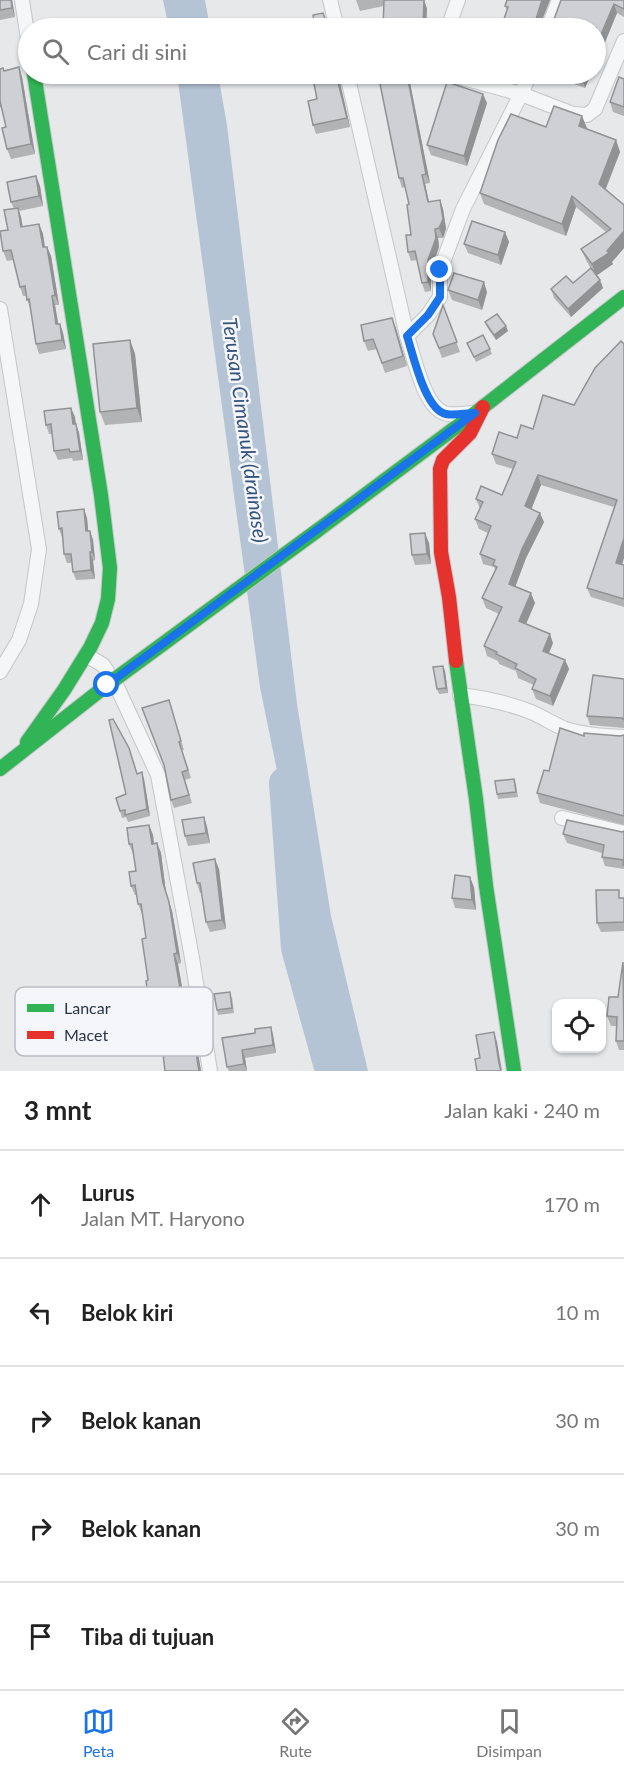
<!DOCTYPE html>
<html lang="id">
<meta charset="utf-8">
<style>
body{margin:0;font-family:Lato,sans-serif;background:#f6f6f6;color:#222}
.controls{position:absolute;right:18px;bottom:18px;display:grid;overflow:hidden;border-radius:12px;box-shadow:0 2px 4px #0004}
.controls button{width:54px;height:54px;display:grid;place-items:center;padding:0;border:0;border-bottom:2px solid #e0e0e0;background:#fff;color:#222;font:30px sans-serif}
.stop{position:absolute;width:18px;height:18px;margin:-14px;border:4px solid #1a73e8;border-radius:50%;background:#fff}
.stop.end{background:#1a73e8;border-color:#fff;box-shadow:0 2px 6px #0008}
.list{margin:0;padding:0;list-style:none}
h2{display:flex;justify-content:space-between;align-items:center;height:78px;margin:0;padding:0 24px;font-size:26px}
h2 small{font-size:20px;font-weight:400;color:#767676}
.list li{display:grid;grid-template-columns:39px 1fr auto;gap:18px;align-items:center;box-sizing:border-box;height:108px;padding:0 24px;border-top:2px solid #e0e0e0}
.list b{display:block;font-size:22px;white-space:nowrap}
.list p{margin:0;font-size:20px;white-space:nowrap;color:#767676}
.list em{font-size:20px;font-style:normal;color:#767676}
.icon{flex:none;width:33px;height:33px;fill:none;stroke:currentColor;stroke-width:2;stroke-linecap:round;stroke-linejoin:round}
.map{position:relative;flex:none;width:624px;height:1071px;overflow:hidden}
.search{position:absolute;background:#fff;box-shadow:0 2px 4px #0004;left:18px;right:18px;top:18px;height:66px;display:flex;align-items:center;gap:15px;box-sizing:border-box;padding:0 21px;border-radius:33px;color:#767676;font-size:22px}
.sheet{height:618px;background:#fff}
nav{display:flex;justify-content:space-around;align-items:center;box-sizing:border-box;height:84px;border-top:2px solid #e0e0e0;background:#fff;font-size:16px;color:#767676}
nav a{display:grid;justify-items:center;gap:3px}
nav .on{color:#1a73e8}
.map>svg:first-child{display:block}
.water{fill:#b4c4d5}
.lines{fill:none;stroke-linecap:round;stroke-linejoin:round}
.river{stroke:#b4c4d5;stroke-width:32}
.street-casing{stroke:#c4c6c8;stroke-width:16}
.fast-casing{stroke:#c4c6c8;stroke-width:16}
.jam-casing{stroke:#c4c6c8;stroke-width:16}
.street{stroke:#f5f6f7;stroke-width:14}
.fast{stroke:#30b455;stroke-width:14}
.jam{stroke:#e5322d;stroke-width:14}
.fast-bridge-casing{stroke:#c2c5c8;stroke-width:16;stroke-linecap:butt}
.fast-bridge{stroke:#30b455;stroke-width:14}
.wall{fill:#b1b3b5}
.shaded-wall{fill:#909294}
.building{fill:#ced0d3;stroke:#909294;stroke-width:1.5}
.route{stroke:#1a73e8;stroke-width:8}
.labels{text-anchor:middle;dominant-baseline:central;stroke-width:5;stroke-linejoin:round;paint-order:stroke}
.water-label{font-size:20px;font-style:italic;fill:#34527a;stroke:#f4f6f9}
.key{fill:#f4f6f9;stroke:#b8bcc3;stroke-width:1.5}
.key-label{font-size:16px;fill:#2b3445}
</style>
<div class="map">
<svg width="624" height="1071" viewBox="0 0 624 1071">
<rect width="100%" height="100%" fill="#e6e8ea"/>
<!-- water -->
<g class="water">
<path d="M163,0H205L210,28H169Z"/>
<path d="M177,74H218L227,125L297,704L331,916L368,1071H338L260,687Z"/>
</g>
<g class="lines">
<!-- river -->
<path class="river" d="M285,783L297,948L331,1071"/>
<!-- street casing -->
<g class="street-casing">
<g id="street">
<path d="M22,0L28,39"/>
<path d="M330,0L337,28"/>
<path d="M448,28L458,0"/>
<path d="M548,28L559,0"/>
<path d="M347,74L407,336"/>
<path d="M449,74L521,94L573,114L587,115L595,109L624,41"/>
<path d="M0,309L39,549L31,604L19,640L0,672"/>
<path d="M472,413C464,413 451,416 444,413C423,405 414,356 407,336L428,315L440,297V270L463,209L521,94L530,74"/>
<path d="M86,655L103,665L117,687L158,775L192,958L210,1071"/>
<path d="M460,695C485,698 508,703 531,712C543,717 553,724 565,729C584,735 604,736 624,737"/>
<path d="M562,818L624,833"/>
</g>
</g>
<!-- fast casing -->
<g class="fast-casing">
<g id="fast">
<path d="M318,530L483,407L624,297"/>
<path d="M456,661L476,799L486,886L514,1071"/>
<path d="M27,742L64,690L90,648L102,623L108,599L110,568L101,495L34,74"/>
<path d="M0,769L107,685"/>
</g>
</g>
<!-- jam casing -->
<g class="jam-casing">
<path id="jam" d="M456,661L449,597L441,552L440,469L443,460L470,433L483,407"/>
</g>
<!-- street -->
<use href="#street" class="street"/>
<!-- fast -->
<use href="#fast" class="fast"/>
<!-- jam -->
<use href="#jam" class="jam"/>
<!-- fast-bridge casing -->
<g class="fast-bridge-casing">
<path id="fast-bridge" d="M107,685L318,530"/>
</g>
<!-- fast-bridge -->
<use href="#fast-bridge" class="fast-bridge"/>
</g>
<!-- wall -->
<g class="wall">
<path d="M0,0H12L15,17L0,20Z"/>
<path d="M356,0H424L427,9L426,28H383L384,6L360,11Z"/>
<path d="M507,0H550L540,25L545,27L624,0V17L617,13L596,64V28H501L507,10L505,6Z"/>
<path d="M19,67L22,77L35,154L11,159L7,149L6,127L1,107L0,108V69L4,71Z"/>
<path d="M312,74H338L350,127L316,134L313,125L317,99Z"/>
<path d="M378,74H416L418,81L410,83L430,183L425,184L429,202L440,200L443,209L446,229L443,238H438L439,247L431,270V291L425,292L422,283L417,260L411,261L408,252L411,235L409,204L405,187L402,188L399,178Z"/>
<path d="M546,74H591L585,88Z"/>
<path d="M624,79V116L613,112L610,102Z"/>
<path d="M487,103L467,166L431,155L427,145Z"/>
<path d="M582,116L586,129L616,140L620,152L606,189L624,205V248L612,262L613,264L597,275L600,280L603,288L571,317L554,298L551,289L573,283L591,269L586,260L581,249L606,232L576,207L566,236L484,204L480,193L546,127Z"/>
<path d="M36,176L40,186L43,206L19,211L21,217L23,227L39,224L43,234L45,247H47L51,256L59,305H55L58,324H60L63,333L66,349L39,354L36,344L30,308L26,296H23L20,287L14,260L7,261L3,251L8,230L14,209L11,202Z"/>
<path d="M505,232L509,242L501,265L468,253L464,244Z"/>
<path d="M448,290L487,292L482,310L452,300Z"/>
<path d="M443,305L460,352L442,358L433,334Z"/>
<path d="M392,318L407,366L385,373L377,349L368,351L364,341Z"/>
<path d="M485,322L508,331L496,340L487,327Z"/>
<path d="M130,340L135,354L142,422L105,425L100,412Z"/>
<path d="M621,341L622,564L624,565V607L591,597L587,588L614,507L541,485L531,509L544,522L526,558L515,586L535,603L526,624L553,643L549,653L565,660L569,669L553,706L536,699L532,689L534,685L518,678L516,671L499,664L498,661L487,656L484,646L499,614L486,608L482,598L495,570L494,567L483,564L480,554L488,533L479,529L475,519L480,509L476,499L502,495L513,469L496,464L492,454L517,438L574,405Z"/>
<path d="M467,343L490,349L492,354L476,362Z"/>
<path d="M71,408L79,433L83,460L73,461L72,458L58,460L54,451L52,434H49L46,425Z"/>
<path d="M87,518L88,531H90L93,540L95,560L93,561L95,579L76,580L73,572L72,563H67L64,554L62,537L59,529Z"/>
<path d="M429,543L431,564L415,565L412,555Z"/>
<path d="M445,671L448,693L439,694L437,689Z"/>
<path d="M624,679V728L590,725L587,716Z"/>
<path d="M169,700L184,750H182L191,778L185,780L192,803L174,808L171,800Z"/>
<path d="M624,735V825L540,803L537,793L549,771L584,736H620Z"/>
<path d="M137,773L144,779L150,816L128,822L126,817L122,818L116,798L126,794Z"/>
<path d="M514,779L516,784L518,797L498,799L497,794Z"/>
<path d="M204,817L207,827L210,843L188,846L185,836Z"/>
<path d="M149,825L153,835L154,844L157,843L161,853L166,893L172,911L178,944L181,963L178,964L185,1008L188,1021H191L194,1030L201,1071H165V1045L160,1011L153,1012L149,1002L146,938L142,914L138,904L137,895H135L131,886L136,871L133,854L129,844Z"/>
<path d="M624,831V869L605,866L602,857V853L567,843L563,834L622,832Z"/>
<path d="M219,869L226,929L210,932L206,922L202,893H200L197,883Z"/>
<path d="M474,887L476,910L455,908L452,898Z"/>
<path d="M622,898H624V931L601,932L597,923Z"/>
<path d="M624,962V1050H619L616,1041V1026H611L607,1016L618,997Z"/>
<path d="M232,997L234,1013L218,1015L217,1010Z"/>
<path d="M271,1027L273,1035L276,1053L245,1058L247,1071H229L227,1067L255,1033Z"/>
</g>
<!-- shaded-wall -->
<g class="shaded-wall">
<path d="M11,0H12L15,17L12,8Z"/>
<path d="M424,0L427,9L426,28H423V26Z"/>
<path d="M542,0H550L539,28L536,19Z"/>
<path d="M614,4L617,13L596,64V46Z"/>
<path d="M19,67L22,77L35,154L31,144Z"/>
<path d="M336,74H338L350,127L347,118Z"/>
<path d="M407,74L410,83L430,183L426,174Z"/>
<path d="M584,74H591L585,88L582,78Z"/>
<path d="M483,94L487,103L467,166L464,156Z"/>
<path d="M582,116L587,128L583,137L579,126Z"/>
<path d="M616,140L620,152L603,195L599,184Z"/>
<path d="M422,175L425,184L431,211L428,202Z"/>
<path d="M36,176L40,186L43,206L39,196Z"/>
<path d="M572,196L576,207L566,236L562,224Z"/>
<path d="M440,200L443,209L446,229L443,238L439,228Z"/>
<path d="M18,208L21,217L24,237L21,227Z"/>
<path d="M39,224L43,234L46,257L43,247Z"/>
<path d="M435,229L438,238L439,247L431,270V291L428,282V260Z"/>
<path d="M624,231V248L612,262L613,264L596,276L592,264L607,251Z"/>
<path d="M505,232L509,242L501,265L498,255Z"/>
<path d="M47,247L51,256L59,305L55,295Z"/>
<path d="M600,280L603,288L571,317L568,309Z"/>
<path d="M484,282L487,292L482,310L478,300Z"/>
<path d="M52,296L55,305L60,334L56,324Z"/>
<path d="M392,318L396,328L407,366L403,356Z"/>
<path d="M60,324L63,333L66,349L62,340Z"/>
<path d="M506,326L508,331L496,340L494,335Z"/>
<path d="M130,340L135,354L142,422L137,408Z"/>
<path d="M71,408L75,417L77,433L73,424Z"/>
<path d="M76,424L79,433L83,460L80,451Z"/>
<path d="M538,475L541,485L529,515L525,506Z"/>
<path d="M84,509L87,518L89,540L86,531Z"/>
<path d="M540,513L544,522L526,558L513,593L509,584L522,549Z"/>
<path d="M90,531L93,540L95,560L92,552Z"/>
<path d="M425,533L429,543L431,564L427,554Z"/>
<path d="M624,538V558L620,572L616,563Z"/>
<path d="M90,552L93,561L95,579L91,570Z"/>
<path d="M531,593L535,603L523,631L519,621Z"/>
<path d="M550,634L553,643L546,660L543,651Z"/>
<path d="M565,660L569,669L553,706L550,696Z"/>
<path d="M443,666L445,671L448,693L446,688Z"/>
<path d="M142,772L144,779L150,816L147,809Z"/>
<path d="M204,817L207,827L210,843L206,833Z"/>
<path d="M149,825L153,835L155,854L152,844Z"/>
<path d="M157,843L161,853L166,893L172,911L181,963L177,953L163,883Z"/>
<path d="M215,859L219,869L226,929L222,920Z"/>
<path d="M470,877L474,887L476,910L472,900Z"/>
<path d="M174,954L178,964L190,1031L186,1021L182,999Z"/>
<path d="M191,1021L194,1030L201,1071H199Z"/>
<path d="M271,1027L273,1035L276,1053L273,1045Z"/>
<path d="M494,1032L497,1042L502,1071L499,1063Z"/>
<path d="M242,1050L245,1058L247,1071L244,1064Z"/>
</g>
<!-- building -->
<g class="building">
<path d="M0,0H11L12,8L0,10Z"/>
<path d="M384,0H424L423,26H414L415,28H383Z"/>
<path d="M507,0H542L536,19L538,24L545,27L553,22L561,0H624V9L614,4L596,46V28H501L508,7L505,6Z"/>
<path d="M323,13L327,24L331,27L332,28H309L315,27L313,15Z"/>
<path d="M19,67L31,144L7,149L2,128L6,127L0,101V69L3,68L4,71Z"/>
<path d="M312,74H336L347,118L313,125L308,101L317,99Z"/>
<path d="M378,74H407L426,174L422,175L428,202L440,200L443,219L439,228L435,229L436,238L428,260V282L422,283L415,251L408,252L406,235H411L407,205L409,204L403,178H399Z"/>
<path d="M569,74H584L582,78Z"/>
<path d="M619,77L624,79V107L610,102Z"/>
<path d="M447,82L483,94L464,156L427,145Z"/>
<path d="M554,106L582,116L579,126L616,140L599,184L624,205V231L607,251L609,253L592,264L581,249L611,229L572,196L562,224L480,193L498,140L511,114L546,127Z"/>
<path d="M36,176L39,196L11,202L7,182Z"/>
<path d="M18,208L21,227L39,224L43,247H47L55,295L52,296L56,324H60L62,340L36,344L29,299L27,300L25,286L20,287L11,250L3,251L0,231L8,230L4,210Z"/>
<path d="M472,221L505,232L498,255L464,244Z"/>
<path d="M591,268L600,280L568,309L551,289L566,276L573,283Z"/>
<path d="M454,273L484,282L478,300L448,290Z"/>
<path d="M443,305L457,342L439,348L433,334Z"/>
<path d="M497,314L506,326L494,335L485,322Z"/>
<path d="M392,318L403,356L382,363L373,339L364,341L361,325Z"/>
<path d="M483,335L490,349L474,357L467,343Z"/>
<path d="M130,340L137,408L100,412L93,344Z"/>
<path d="M621,341L624,344V538L616,563L624,565V599L587,588L617,500L538,475L525,506L540,513L522,549L509,584L531,593L519,621L550,634L543,651L565,660L550,696L532,689L536,679L515,668L517,664L496,654L497,652L484,646L502,607L482,598L497,567L493,565L495,560L480,554L491,526L475,519L483,502L476,499L481,486L502,495L516,462L492,454L499,432L517,438L521,425L533,429L543,395L574,405L595,368Z"/>
<path d="M71,408L73,424H76L80,451L70,452L69,449L54,451L51,424L46,425L44,411Z"/>
<path d="M84,509L86,531H90L92,552H90L91,570L73,572L71,554H64L62,528L59,529L57,512Z"/>
<path d="M425,533L427,554L412,555L410,534Z"/>
<path d="M443,666L446,688L437,689L433,667Z"/>
<path d="M593,675L624,679V720L622,718L587,716Z"/>
<path d="M169,700L181,741L179,742L188,770L182,772L189,795L171,800L164,765L142,708Z"/>
<path d="M113,719L129,748L137,774L142,772L147,809L125,815V810L120,811L116,798L126,794L109,720Z"/>
<path d="M560,728L584,736V733L620,736L624,735V816L537,793L544,770L549,771Z"/>
<path d="M514,779L516,792L497,794L495,781Z"/>
<path d="M204,817L206,833L185,836L182,820Z"/>
<path d="M567,820L622,832L624,831V865H623L624,860L602,857L604,845L563,834Z"/>
<path d="M149,825L152,844L157,843L163,883L169,902L174,934L177,953L174,954L182,999L186,1021H191L199,1071H165L162,1045H165L158,1001L149,1002L146,981L148,980L142,939L146,938L141,904H138L135,885L131,886L129,872L136,871L132,844H129L127,828Z"/>
<path d="M215,859L222,920L206,922L200,883H197L193,863Z"/>
<path d="M455,875L470,877L472,900L452,898Z"/>
<path d="M596,890H619V898H624V922L597,923Z"/>
<path d="M623,962L624,1041H616L617,1017L607,1016L609,997H618Z"/>
<path d="M230,992L232,1008L217,1010L214,994Z"/>
<path d="M271,1027L273,1045L242,1050L244,1064L227,1067L222,1038L255,1033V1029Z"/>
<path d="M494,1032L499,1063L501,1071H477L475,1059L480,1058L476,1035Z"/>
</g>
<g class="lines">
<!-- route -->
<path class="route" d="M107,685L475,413C466,413 455,416 446,414C425,410 413,354 407,336L428,315L440,297V270"/>
</g>
<g class="labels">
<!-- water labels -->
<g class="water-label">
<text transform="translate(246 430) rotate(82)">Terusan Cimanuk (drainase)</text>
</g>
</g>
<!-- legend -->
<rect x="15" y="987" width="198" height="69" rx="9" class="key"/>
<rect x="27" y="1004" width="27" height="8" fill="#30b455"/>
<rect x="27" y="1031" width="27" height="8" fill="#e5322d"/>
<g class="key-label">
<text x="64" y="1014">Lancar</text>
<text x="64" y="1041">Macet</text>
</g>
</svg>
<div class="controls">
<button><svg class="icon" aria-label="locate" viewBox="0 0 24 24"><circle cx="12" cy="12" r="6"/><path d="M12 2v4M12 18v4M2 12h4M18 12h4"/></svg></button>
</div>
<div class="stop" style="left:107px;top:685px"></div>
<div class="stop end" style="left:440px;top:270px"></div>
<div class="search"><svg class="icon" aria-label="search" viewBox="0 0 24 24"><circle cx="10" cy="10" r="6"/><path d="M15 15l6 6"/></svg>Cari di sini</div>
</div>
<section class="sheet">
<h2>3 mnt<small>Jalan kaki · 240 m</small></h2>
<ul class="list">
<li><svg class="icon" aria-label="ahead" viewBox="0 0 24 24"><path d="M12 20V5M6 11l6-6 6 6"/></svg><div><b>Lurus</b><p>Jalan MT. Haryono</p></div><em>170 m</em></li>
<li><svg class="icon" aria-label="left" viewBox="0 0 24 24"><path d="M17 20v-9H6M10 6l-5 5 5 5"/></svg><div><b>Belok kiri</b></div><em>10 m</em></li>
<li><svg class="icon" aria-label="right" viewBox="0 0 24 24"><path d="M7 20v-9h11M14 6l5 5-5 5"/></svg><div><b>Belok kanan</b></div><em>30 m</em></li>
<li><svg class="icon" aria-label="right" viewBox="0 0 24 24"><path d="M7 20v-9h11M14 6l5 5-5 5"/></svg><div><b>Belok kanan</b></div><em>30 m</em></li>
<li><svg class="icon" aria-label="arrive" viewBox="0 0 24 24"><path d="M6 21V4h12l-3 4 3 4H6"/></svg><div><b>Tiba di tujuan</b></div></li>
</ul>
</section>
<nav>
<a class="on"><svg class="icon" aria-label="map" viewBox="0 0 24 24"><path d="M3 6l6-2 6 2 6-2v14l-6 2-6-2-6 2zM9 4v14M15 6v14"/></svg>Peta</a>
<a><svg class="icon" aria-label="directions" viewBox="0 0 24 24"><path d="M12 3l9 9-9 9-9-9zM9 14v-3h6M13 9l2 2-2 2"/></svg>Rute</a>
<a><svg class="icon" aria-label="saved" viewBox="0 0 24 24"><path d="M7 4h10v16l-5-4-5 4z"/></svg>Disimpan</a>
</nav>
